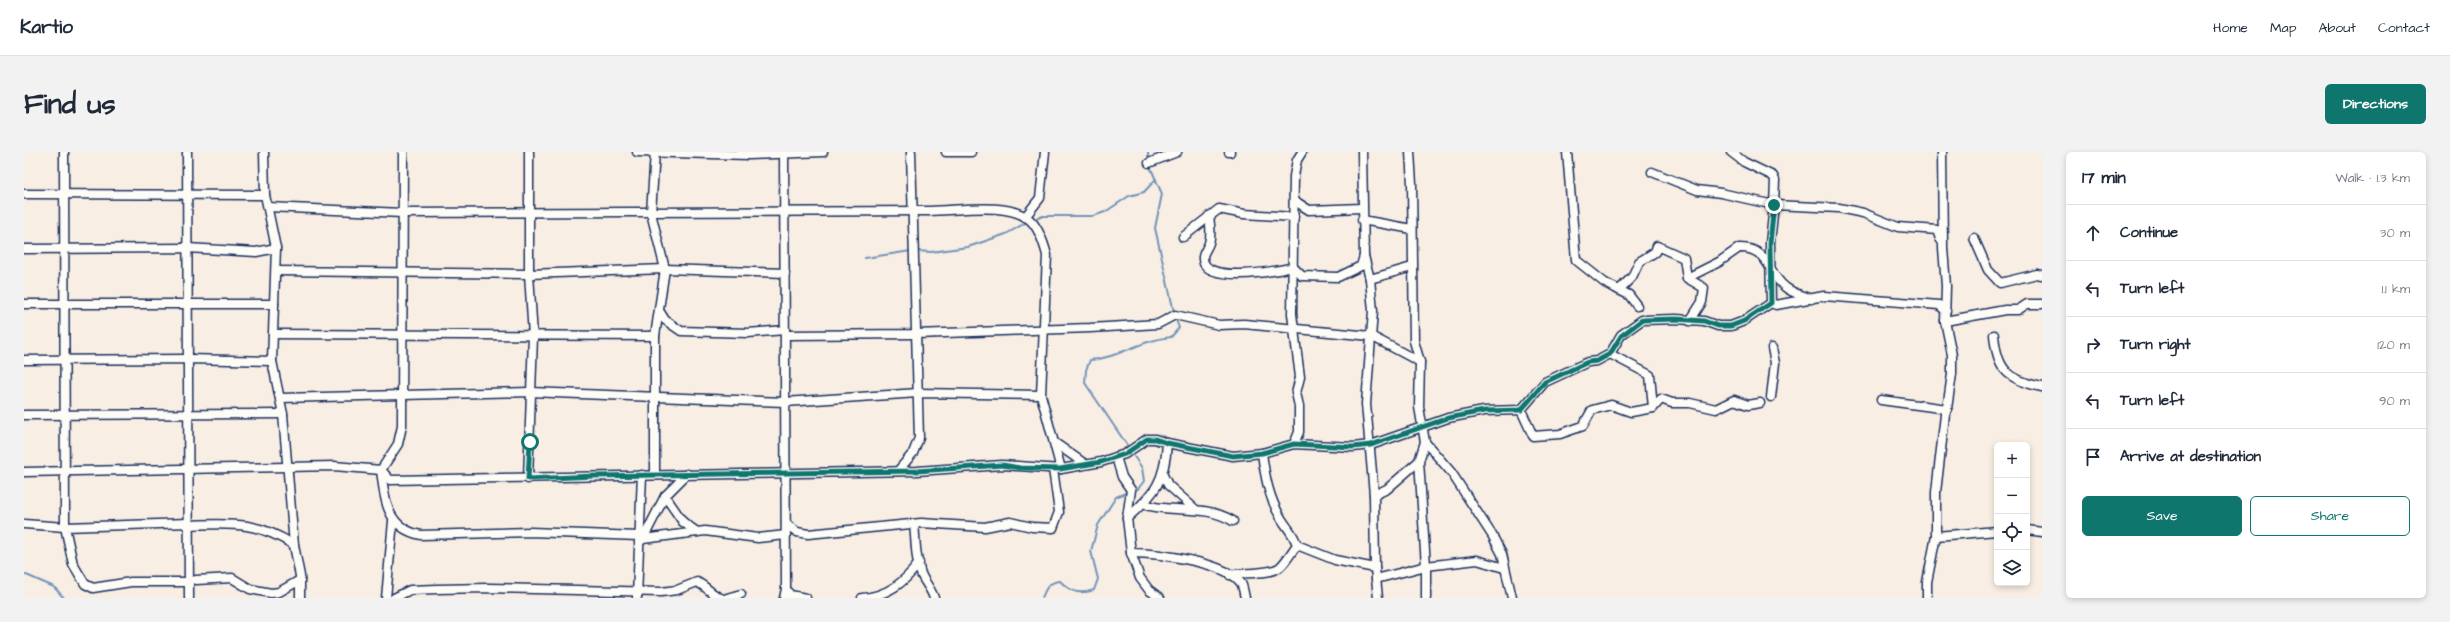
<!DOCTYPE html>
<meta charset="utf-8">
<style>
body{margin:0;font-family:"Architects Daughter",sans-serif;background:#f2f2f3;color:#1f2937}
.controls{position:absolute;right:12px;bottom:12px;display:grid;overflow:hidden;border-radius:6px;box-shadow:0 2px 6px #0003}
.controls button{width:36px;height:36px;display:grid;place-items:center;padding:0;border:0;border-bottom:1px solid #e0e1e3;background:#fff;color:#1f2937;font:20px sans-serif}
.stop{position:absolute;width:12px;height:12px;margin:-9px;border:3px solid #0f766e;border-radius:50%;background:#fff}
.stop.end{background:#0f766e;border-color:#fff;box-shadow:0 1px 4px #0008}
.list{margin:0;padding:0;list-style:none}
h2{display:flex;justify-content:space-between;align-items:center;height:52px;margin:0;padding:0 16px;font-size:17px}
h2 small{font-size:13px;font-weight:400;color:#747a83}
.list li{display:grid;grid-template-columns:26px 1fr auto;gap:12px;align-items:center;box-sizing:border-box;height:56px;padding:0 16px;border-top:1px solid #e0e1e3}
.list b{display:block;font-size:15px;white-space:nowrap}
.list em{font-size:13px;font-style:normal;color:#747a83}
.actions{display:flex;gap:8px;padding:12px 16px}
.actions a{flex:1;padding:9px 0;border:1px solid #0f766e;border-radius:6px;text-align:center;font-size:14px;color:#0f766e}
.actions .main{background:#0f766e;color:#fff}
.icon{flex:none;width:22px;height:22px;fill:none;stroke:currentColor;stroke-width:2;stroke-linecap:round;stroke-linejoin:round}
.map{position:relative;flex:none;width:2018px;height:446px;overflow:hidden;border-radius:6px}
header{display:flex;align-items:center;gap:24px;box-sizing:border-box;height:56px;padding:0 20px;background:#fff;border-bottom:1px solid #e0e1e3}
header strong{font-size:19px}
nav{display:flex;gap:22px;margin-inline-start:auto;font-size:14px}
.intro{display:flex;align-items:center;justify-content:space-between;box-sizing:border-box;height:96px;padding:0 24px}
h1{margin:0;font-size:28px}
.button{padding:10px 18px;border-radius:6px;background:#0f766e;color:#fff;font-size:14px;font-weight:700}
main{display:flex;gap:24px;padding:0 24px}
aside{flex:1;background:#fff;border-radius:6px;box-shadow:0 2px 6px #0003}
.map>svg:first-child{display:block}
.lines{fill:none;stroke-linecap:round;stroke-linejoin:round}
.stream{stroke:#7394ba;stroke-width:2}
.street-casing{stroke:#1b2f5e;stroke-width:11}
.street{stroke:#fdfcf7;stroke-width:8}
.route{stroke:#0f766e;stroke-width:5}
</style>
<header>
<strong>Kartio</strong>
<nav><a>Home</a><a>Map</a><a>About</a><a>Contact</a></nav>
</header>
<div class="intro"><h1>Find us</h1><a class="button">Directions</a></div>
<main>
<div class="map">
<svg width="2018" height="446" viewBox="0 0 2018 446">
<rect width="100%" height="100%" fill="#f8eee3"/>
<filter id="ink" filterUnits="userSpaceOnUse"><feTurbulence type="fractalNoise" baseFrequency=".025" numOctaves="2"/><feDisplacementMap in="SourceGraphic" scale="8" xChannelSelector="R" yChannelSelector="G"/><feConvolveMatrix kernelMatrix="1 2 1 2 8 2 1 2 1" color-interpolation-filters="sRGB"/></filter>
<g filter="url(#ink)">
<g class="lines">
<!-- stream -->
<g class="stream">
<path d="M1124,0V8"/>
<path d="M1125,12L1138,42L1131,76L1150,160"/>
<path d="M1009,68L1019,64H1069L1081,60L1105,44L1120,40L1132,27"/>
<path d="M892,99L907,100L944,95L982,82L1003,70"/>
<path d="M841,106L887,99"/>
<path d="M1105,296L1061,231L1062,218L1066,208C1095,206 1116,188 1147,185L1155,176L1151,165"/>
<path d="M1107,300L1118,316L1120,329L1114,337L1108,338"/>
<path d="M0,422L30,435L40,446"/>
<path d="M1018,446C1022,436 1024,430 1036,429C1047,440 1055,443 1070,438L1074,427L1067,399L1074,373L1092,345L1104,340"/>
</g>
<!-- street casing -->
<g class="street-casing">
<g id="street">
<path d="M163,0L165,446"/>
<path d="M240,0L241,43L252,96L248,209L259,262L270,393L276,424V446"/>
<path d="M379,0L378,274L374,292L357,318C361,348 362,376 397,383L506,380L615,384"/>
<path d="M613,0L725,3L799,0"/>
<path d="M631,0L627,61L641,117L631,184V323"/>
<path d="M922,0H947"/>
<path d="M1205,0H1206"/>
<path d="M1338,0L1340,104L1346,127L1349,159L1342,252L1350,343L1351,416L1354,446"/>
<path d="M1386,0L1388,32L1390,189L1396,210L1395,255L1401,290L1395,309L1402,414V446"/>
<path d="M1543,0L1552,108L1581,131L1605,143L1613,154"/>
<path d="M1125,11L1153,0"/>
<path d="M1628,20L1673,38L1697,41L1750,53L1751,28L1749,24L1720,10L1707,0"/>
<path d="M0,42L241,43"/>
<path d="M1271,49L1285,58L1338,56"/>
<path d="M244,55L378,61L906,59C933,59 984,49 1006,68C1015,76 1020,92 1023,103L1017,243L1037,317"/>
<path d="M1185,64C1186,73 1188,82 1185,91C1184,95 1179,101 1179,105C1177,133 1254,119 1269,115"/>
<path d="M1001,65L1016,46L1021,0"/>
<path d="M1338,68L1388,77"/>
<path d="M1159,85L1195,57L1220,62L1270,65"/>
<path d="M1950,86L1964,118L1976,131L2013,122L2018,123"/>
<path d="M0,97L163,96L232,100L252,96"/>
<path d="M1269,115L1278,124L1314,125L1337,114L1340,104"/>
<path d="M253,119L505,122L641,117L761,121"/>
<path d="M1663,126L1695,110L1715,96C1745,95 1743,121 1761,135C1768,141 1779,144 1787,147"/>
<path d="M1346,127L1388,115"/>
<path d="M1595,138L1608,125L1615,110L1631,100L1633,94L1660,106L1663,126L1680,136L1678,150L1666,169"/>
<path d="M1747,151L1746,91L1750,53L1815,56L1839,61L1874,75L1913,78L1916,87"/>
<path d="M0,152H250"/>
<path d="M636,160L641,168L657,179L724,181L761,178"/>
<path d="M1921,169L1981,158H1994L2003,152H2018"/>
<path d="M249,182L631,184"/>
<path d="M764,183L892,182L1066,176L1134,172L1151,163L1195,173L1220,172L1347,184L1396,210"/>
<path d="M1970,183C1973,218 1984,228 2018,235"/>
<path d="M1586,202L1626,223L1629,256"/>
<path d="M0,208L164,207L248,209"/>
<path d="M1747,245L1751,211L1748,196"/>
<path d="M256,246L506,240L761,250L894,241L1017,243"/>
<path d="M1857,248L1923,257"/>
<path d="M1497,258L1521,230L1564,210L1573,209L1586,202L1597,183L1618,168L1652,167L1680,169L1694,174H1707L1720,169L1747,151L1752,153L1800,144L1915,153L1922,159"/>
<path d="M0,263L259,262"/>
<path d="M1401,290L1427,320L1468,383L1478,402L1488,446"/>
<path d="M1031,291L1061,312"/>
<path d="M1270,292L1275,280V254L1272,241L1276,225L1268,162L1270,24L1273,8L1278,0"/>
<path d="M1238,301C1241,325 1245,346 1257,366C1263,376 1270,382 1273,393L1311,408L1351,416"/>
<path d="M1092,305L1098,325L1107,338L1103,366L1107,401L1116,426L1125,438L1136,446"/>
<path d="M874,319L889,301L895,286L887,0"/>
<path d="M0,320L310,314L357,318L366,328L893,319L978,313L1037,317L1077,310L1101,302L1123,287H1131L1143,291L1209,304L1238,301L1270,292L1329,295L1347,293L1424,266L1460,259L1497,258L1509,284L1536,282L1559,274L1568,258L1587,253L1607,260L1629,256L1637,247L1648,251H1666L1692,257L1710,248L1724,253L1736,251"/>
<path d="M1139,323L1144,333L1171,357"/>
<path d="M504,327L509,184L505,122V0"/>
<path d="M1350,343L1363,337L1395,309"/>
<path d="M641,344L659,370L673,380"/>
<path d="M1118,352C1147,362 1179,351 1209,369"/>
<path d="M1103,366C1131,342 1141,329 1143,291"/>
<path d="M762,370V372L773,380L784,382L897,371L961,375L986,370L1008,375L1029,376L1035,360L1029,317"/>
<path d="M165,371L41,375L49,412L61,432L69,436L107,430H165"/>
<path d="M0,372L41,375L40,0"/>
<path d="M890,372C892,389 891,408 898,424C902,432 907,437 910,446"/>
<path d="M162,373C205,372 231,368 270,393"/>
<path d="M2003,378L2018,380"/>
<path d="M1912,384L1973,379"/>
<path d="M619,387L641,344L663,322"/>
<path d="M615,390L619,387L681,379L734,386L762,383"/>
<path d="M1107,401C1132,401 1202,410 1217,431C1219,434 1220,442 1221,446"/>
<path d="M1206,423C1219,420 1246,423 1256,415C1262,410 1268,399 1273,393"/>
<path d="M1352,427L1402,414L1453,408L1480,416"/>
<path d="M172,428L208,426L226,437L247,441L255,440L276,428"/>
<path d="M762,437L766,443L782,446"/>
<path d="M613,445L618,323"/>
<path d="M362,446L369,369"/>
<path d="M370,446L386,438L413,437L464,436L637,440L653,438L673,430C683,435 687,442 697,446"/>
<path d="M703,446L717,442"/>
<path d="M760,446L762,437L760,0"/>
<path d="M838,446C863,444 880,431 895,411"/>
<path d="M1903,446V430L1912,384V340L1921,263L1923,257L1928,222V203L1921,169L1922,134L1919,96L1918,0"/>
</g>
</g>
<!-- street -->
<use href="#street" class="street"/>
</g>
</g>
<g class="lines" filter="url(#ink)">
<!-- route -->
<path class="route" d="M506,290L504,327L571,324L893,319L978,313L996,316L1036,317L1077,310L1101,302L1123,287H1131L1143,291L1209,304L1238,301L1270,292L1329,295L1347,293L1424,266L1460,259L1497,258L1521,230L1564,210L1573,209L1586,202L1597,184L1618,168L1652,167L1680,169L1694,174H1707L1720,169L1747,151L1746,91L1750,53"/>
</g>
</svg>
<div class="controls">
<button>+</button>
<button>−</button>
<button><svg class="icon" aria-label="locate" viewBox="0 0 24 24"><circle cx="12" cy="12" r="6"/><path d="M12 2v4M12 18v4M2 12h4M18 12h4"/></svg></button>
<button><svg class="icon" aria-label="layers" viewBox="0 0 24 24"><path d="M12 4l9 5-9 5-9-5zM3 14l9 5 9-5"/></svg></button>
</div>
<div class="stop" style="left:506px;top:290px"></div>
<div class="stop end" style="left:1750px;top:53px"></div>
</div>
<aside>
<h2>17 min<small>Walk · 1.3 km</small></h2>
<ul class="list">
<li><svg class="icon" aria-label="ahead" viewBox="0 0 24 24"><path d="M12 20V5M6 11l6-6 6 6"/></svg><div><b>Continue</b></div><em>30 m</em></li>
<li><svg class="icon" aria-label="left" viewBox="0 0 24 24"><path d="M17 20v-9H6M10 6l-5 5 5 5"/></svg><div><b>Turn left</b></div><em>1.1 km</em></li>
<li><svg class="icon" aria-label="right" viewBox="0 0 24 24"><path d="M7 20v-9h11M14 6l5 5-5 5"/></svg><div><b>Turn right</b></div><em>120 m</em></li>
<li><svg class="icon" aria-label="left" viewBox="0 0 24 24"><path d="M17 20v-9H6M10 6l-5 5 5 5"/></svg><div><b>Turn left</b></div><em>90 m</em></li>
<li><svg class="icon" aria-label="arrive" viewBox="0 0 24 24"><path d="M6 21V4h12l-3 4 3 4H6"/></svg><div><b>Arrive at destination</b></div></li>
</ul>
<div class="actions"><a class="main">Save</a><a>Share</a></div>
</aside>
</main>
